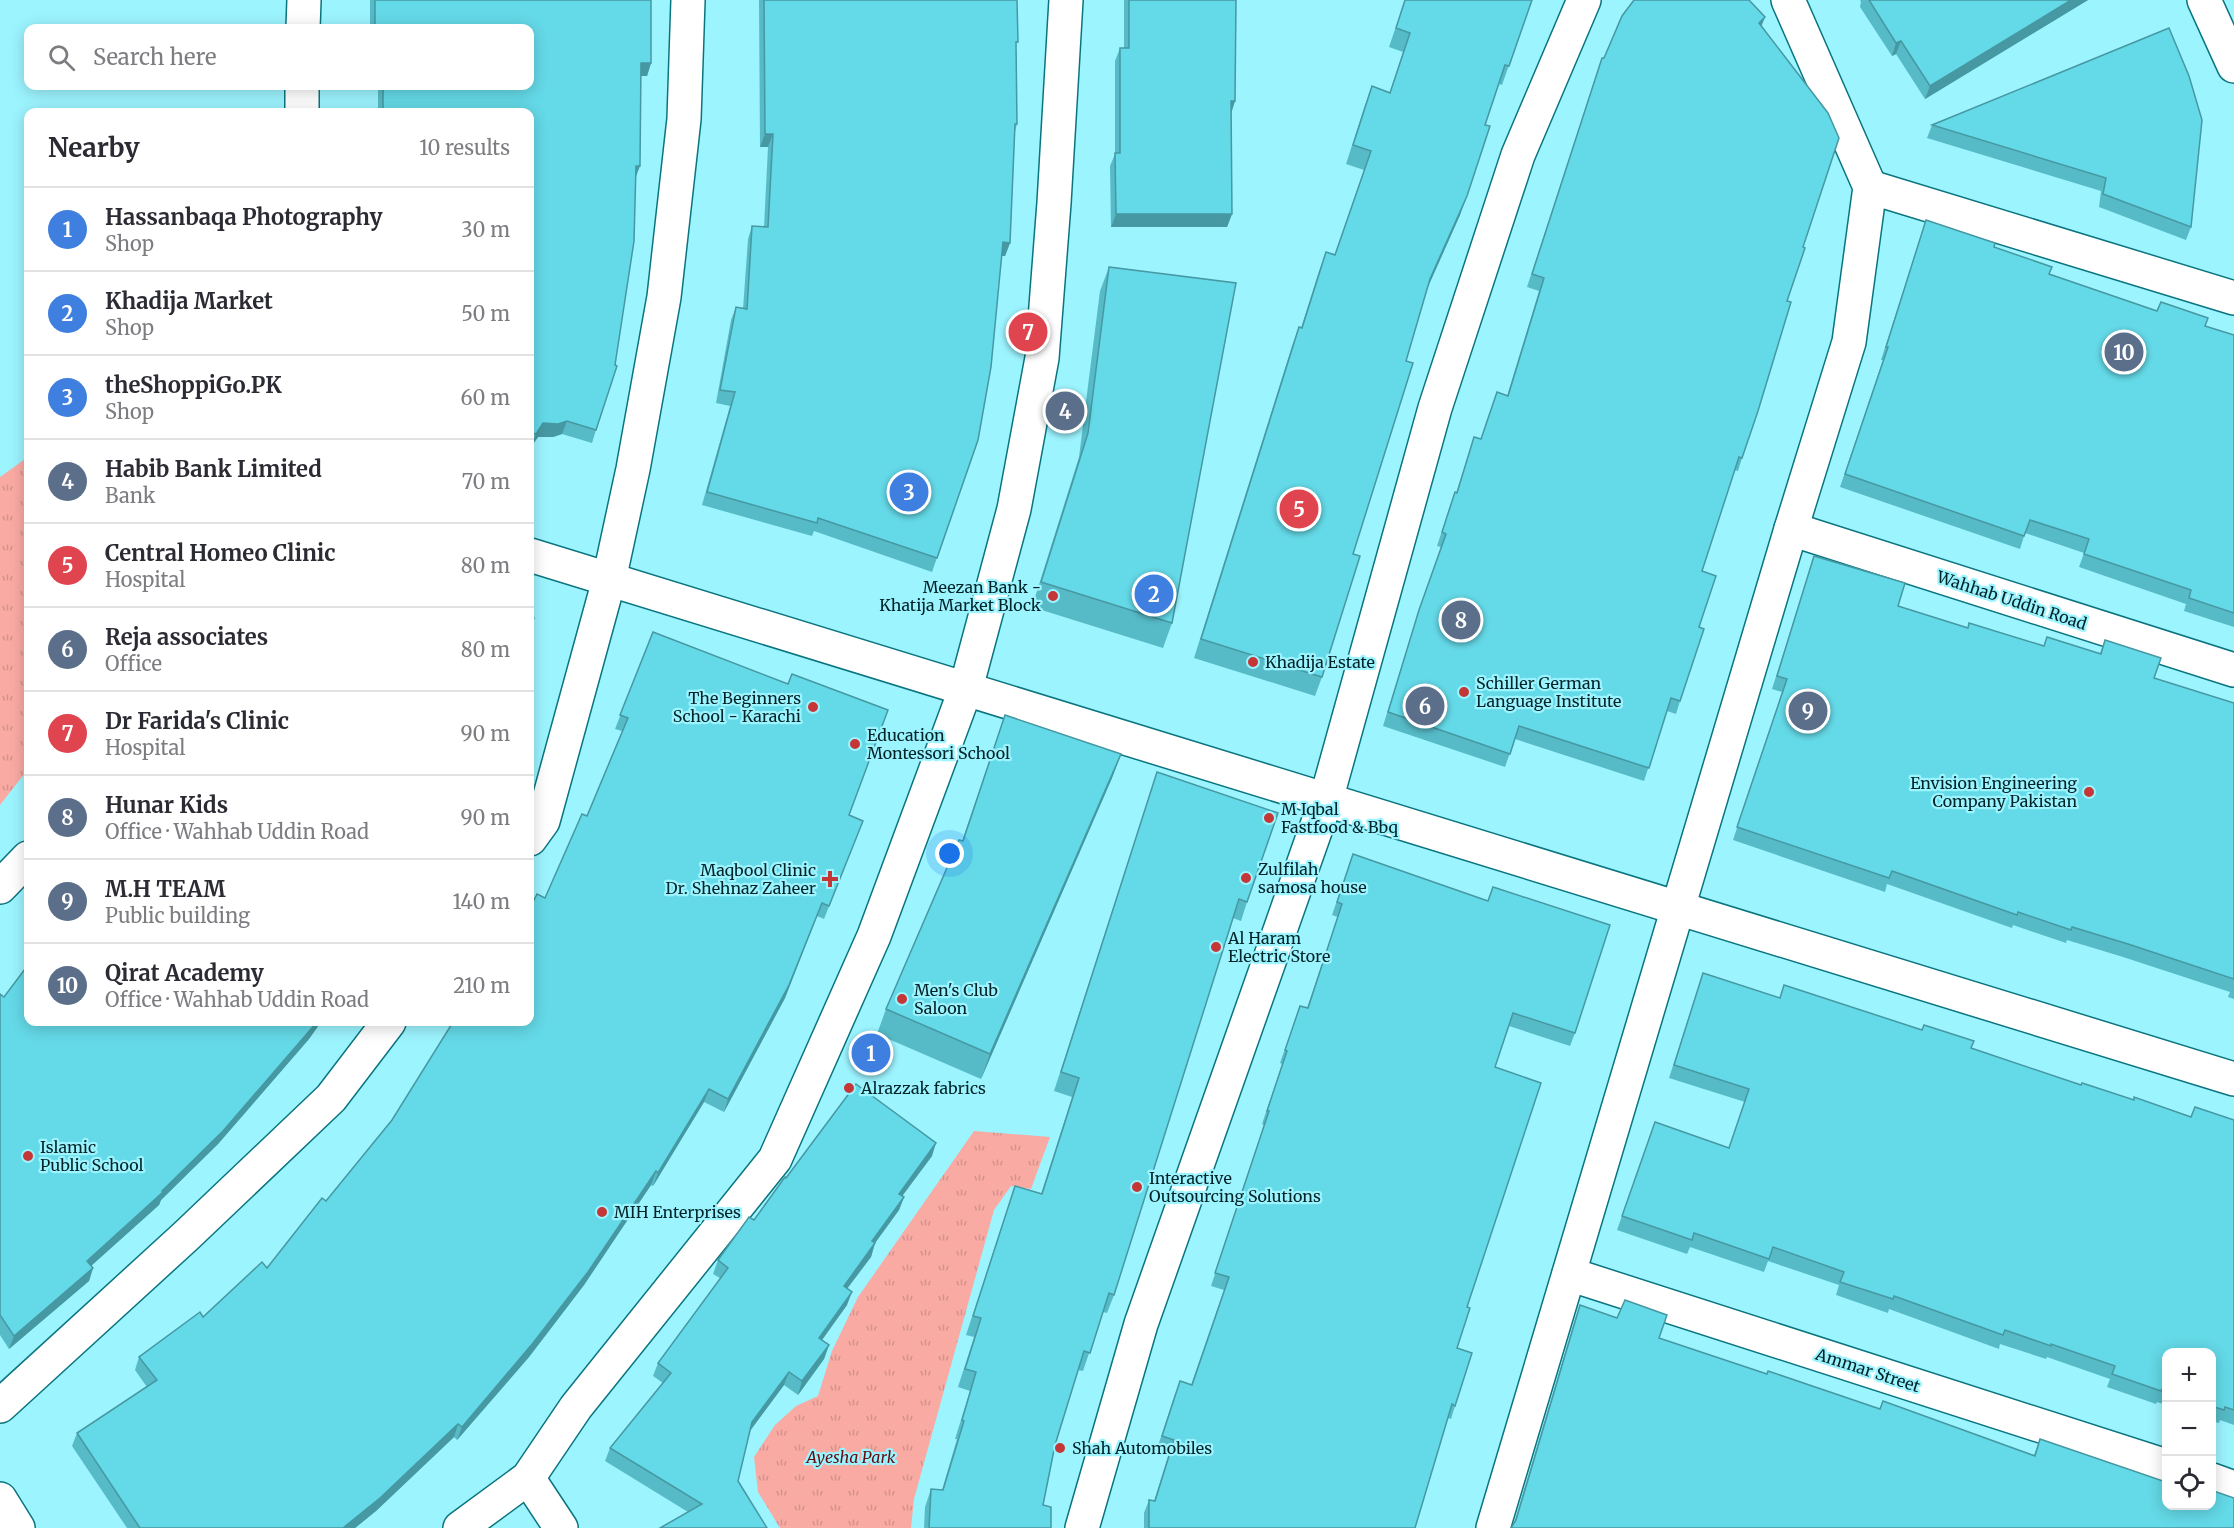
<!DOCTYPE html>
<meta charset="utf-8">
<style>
body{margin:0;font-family:Merriweather,serif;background:#f2f2f3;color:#2b2b33}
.controls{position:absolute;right:18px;bottom:18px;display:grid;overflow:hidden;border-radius:12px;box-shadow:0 3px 15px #0003}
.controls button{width:54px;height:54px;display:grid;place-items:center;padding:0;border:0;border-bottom:2px solid #e1e1e2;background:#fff;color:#2b2b33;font:30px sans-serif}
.you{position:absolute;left:950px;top:854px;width:21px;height:21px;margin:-15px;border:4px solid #fff;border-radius:50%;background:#1a73e8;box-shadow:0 0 0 9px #1a73e833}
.badge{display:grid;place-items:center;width:39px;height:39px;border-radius:50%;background:#c53636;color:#fff;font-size:20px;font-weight:700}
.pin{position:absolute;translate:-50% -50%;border:3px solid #fff;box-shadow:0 2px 6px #0006}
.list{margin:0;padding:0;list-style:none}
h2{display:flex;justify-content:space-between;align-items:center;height:78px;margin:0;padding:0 24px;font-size:26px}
h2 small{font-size:20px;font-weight:400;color:#7c7c81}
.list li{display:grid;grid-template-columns:39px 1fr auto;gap:18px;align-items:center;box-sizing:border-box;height:84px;padding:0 24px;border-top:2px solid #e1e1e2}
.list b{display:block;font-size:22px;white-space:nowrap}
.list p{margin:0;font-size:20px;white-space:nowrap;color:#7c7c81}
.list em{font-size:20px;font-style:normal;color:#7c7c81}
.icon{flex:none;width:33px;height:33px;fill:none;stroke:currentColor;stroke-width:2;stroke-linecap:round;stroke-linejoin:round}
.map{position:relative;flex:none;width:2234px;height:1528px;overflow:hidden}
.search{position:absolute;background:#fff;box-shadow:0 3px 15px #0003;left:24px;top:24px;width:510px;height:66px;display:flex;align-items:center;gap:15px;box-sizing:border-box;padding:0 21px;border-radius:12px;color:#7c7c81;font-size:22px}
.panel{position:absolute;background:#fff;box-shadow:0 3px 15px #0003;left:24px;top:108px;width:510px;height:918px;border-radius:12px}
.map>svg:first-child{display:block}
.park{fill:url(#park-tufts)}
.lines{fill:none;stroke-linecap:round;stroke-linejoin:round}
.street-casing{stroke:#0b757f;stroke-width:36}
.secondary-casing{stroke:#0b757f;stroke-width:36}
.street{stroke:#fff;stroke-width:33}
.secondary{stroke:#fff;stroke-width:33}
.wall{fill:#56bbc7}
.shaded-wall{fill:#4698a2}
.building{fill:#64d9e7;stroke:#4698a2;stroke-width:1.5}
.poi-dot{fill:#c53636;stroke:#9cf4ff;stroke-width:2}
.labels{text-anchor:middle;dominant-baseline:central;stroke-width:4.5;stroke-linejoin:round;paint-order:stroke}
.poi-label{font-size:16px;fill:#002328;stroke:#9cf4ff;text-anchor:start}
.street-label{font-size:16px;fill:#002328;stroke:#9cf4ff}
.park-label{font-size:16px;font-style:italic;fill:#660d11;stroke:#9cf4ff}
</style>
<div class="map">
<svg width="2234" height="1528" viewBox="0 0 2234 1528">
<defs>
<pattern id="park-tufts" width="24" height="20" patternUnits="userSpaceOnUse" patternTransform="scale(1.5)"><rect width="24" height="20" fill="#f9aaa3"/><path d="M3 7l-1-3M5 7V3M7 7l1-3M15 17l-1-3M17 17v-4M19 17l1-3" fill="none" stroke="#d4928c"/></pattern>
</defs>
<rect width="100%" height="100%" fill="#9cf4ff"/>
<!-- park -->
<g class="park">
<path d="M28,457V769L0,805V477Z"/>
<path d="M974,1131L1050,1137L1031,1189L1011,1186L994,1210L914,1499L911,1528H780L758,1492L754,1457L775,1425L796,1406L818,1396L832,1351L858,1297Z"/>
</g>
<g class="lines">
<!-- street casing -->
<g class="street-casing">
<g id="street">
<path d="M2204,0L2234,66"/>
<path d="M1870,187L2234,298"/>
<path d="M1791,529L2234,670"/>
<path d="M530,839L543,821L609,580L633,469L664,297L684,119L688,0"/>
<path d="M1569,1274L2166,1466"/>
<path d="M0,1406L186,1236L331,1098L389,1022"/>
<path d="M528,1478L561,1528"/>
<path d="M2212,1480L2234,1488"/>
<path d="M460,1528L528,1478L576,1407L775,1159L874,936L966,688L1014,509L1042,358L1054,203L1066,0"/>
<path d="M1082,1528L1141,1324L1326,800L1435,408L1518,155L1584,0"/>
<path d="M1493,1528L1791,529L1849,342L1870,187L1788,0"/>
</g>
</g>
<!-- secondary casing -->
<g class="secondary-casing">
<g id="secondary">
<path d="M303,28L304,0"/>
<path d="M302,112V86"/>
<path d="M530,555L2234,1079"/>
<path d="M0,887L28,858"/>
<path d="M0,1499L18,1528"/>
</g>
</g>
<!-- street -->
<use href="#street" class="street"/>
<!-- secondary -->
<use href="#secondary" class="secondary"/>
</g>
<!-- wall -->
<g class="wall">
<path d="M370,0H651V63L647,76H641L636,178L596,430L592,443L562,434L553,437H538L531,447H530V112H378V86H530V28H370Z"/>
<path d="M759,0H1017L1016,48L1017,124L1015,131L1010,243L1005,256H1002L978,440L932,572L814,531L812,536L702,505L730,406L716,403L731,320L736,307L743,309L748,239L752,226L764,227L768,147H760Z"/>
<path d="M1124,0H1236L1235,101L1231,112L1232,214L1227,227H1111L1110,166L1115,154V61L1120,48H1124Z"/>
<path d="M1405,0H1532L1502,85L1499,84L1485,125L1460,215L1427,289L1406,361L1353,554L1322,677L1315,696L1194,658L1292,346L1299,327L1301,328L1319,271L1326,252L1335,254L1364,170L1346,164L1365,105L1372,86L1390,92L1403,52L1389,47Z"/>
<path d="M1860,0H2088L1925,99L1896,54L1892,56L1860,7L1861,2Z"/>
<path d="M1761,27L1803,247L1742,458L1738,471L1734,470L1702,571L1699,627L1680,701L1676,714L1667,711L1644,781L1515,739L1505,767L1383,726L1415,623L1441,547L1437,546L1450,506L1456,493L1474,437L1481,439L1507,396L1539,291L1527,287L1602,58H1604Z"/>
<path d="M2169,28L2191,227L2186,240L2099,207L2101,191L1927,138L1932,125Z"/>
<path d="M1926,220L1994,247L2049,274L2157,311L2234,335V627L2184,611L2186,604L2079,567L2084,553L2025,533L2020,549L1840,487L1883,360H1881Z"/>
<path d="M1109,267L1172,623L1163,648L1032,607L1079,457L1100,291Z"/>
<path d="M1814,556L1898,606L1968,628L2044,646L2100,653L2105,640L2154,678L2234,703V999L2228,997L2230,992L2123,957L2067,940L2066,943L2013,925L2012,928L1887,884L1885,892L1733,840L1782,692L1772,689Z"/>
<path d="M653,632L849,815L863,821L824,919L817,916L785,998L724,1112L704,1102L653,1186L651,1185L584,1285L529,1357L457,1440L454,1437L376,1511L355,1528H127L72,1446L77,1433L147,1387L135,1370L139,1357L203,1317L267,1268L326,1201L530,1022L545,898L587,816L622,731L615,729Z"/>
<path d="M1005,715L1121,754L1112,778L981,1079L877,1034L886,1009L962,841Z"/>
<path d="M1157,772L1247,902L1241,921L1233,918L1114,1295L1107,1313L1103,1312L1083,1371L1078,1370L1055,1445L1043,1505L1051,1528H924L925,1507L931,1489L942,1490L957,1439H955L970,1391L958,1387L974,1337L966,1335L1015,1186L1041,1194L1072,1097L1054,1091Z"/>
<path d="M1353,854L1575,1033L1570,1046L1509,1026L1495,1067L1467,1307L1457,1348L1455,1406L1451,1419L1448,1418L1415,1528H1144V1513L1149,1500L1154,1501L1169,1453L1157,1449L1175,1394L1191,1385L1224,1290L1211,1286L1264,1125L1262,1124L1282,1064L1280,1063L1300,1006L1307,1008L1338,917L1332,915Z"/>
<path d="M1703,973L1780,998L1784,985L2081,1085L2191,1117L2234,1120V1425L2220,1420L2219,1423L2211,1421V1353H2166V1405L2157,1402L2156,1404L2107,1387L2110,1379L2047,1357L2046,1359L2000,1344L1999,1349L1889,1309L1888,1313L1836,1295L1839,1285L1768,1261L1764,1272L1690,1247L1687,1254L1617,1230L1655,1122L1729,1148L1745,1102L1669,1078Z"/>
<path d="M0,994L28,1022H321L309,1039L218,1144L161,1200L159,1205L91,1266L93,1268L89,1281L9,1349L0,1335Z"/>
<path d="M932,1156L902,1196L904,1197L899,1210L875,1243L871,1257L847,1289V1305L822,1340L829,1345L824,1359L798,1395L784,1385L749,1432L738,1481L688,1512L605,1461L610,1448L663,1383L653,1376L658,1363L720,1278L713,1274L718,1260L754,1220L786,1178Z"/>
<path d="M1580,1305L1659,1338L1767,1374L1880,1409L2034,1455L2040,1439L2166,1482L1514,1523L1575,1319Z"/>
</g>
<!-- shaded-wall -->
<g class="shaded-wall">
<path d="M2071,0H2088L1925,99L1930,86Z"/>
<path d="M1765,17L1760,30L1759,23Z"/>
<path d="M1901,41L1896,54L1892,56L1896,43Z"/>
<path d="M641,63H651L647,76H636Z"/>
<path d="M1231,101H1235L1231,114Z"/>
<path d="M765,134H773L768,147H760Z"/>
<path d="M636,166H640L635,179Z"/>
<path d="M1467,196L1460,215L1423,298L1430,279Z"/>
<path d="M1116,214H1232L1227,227H1111Z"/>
<path d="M1003,242L1010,243L1005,256H998Z"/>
<path d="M567,421L562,434L553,437H538L531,447L536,434L543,423Z"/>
<path d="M1121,754L1112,778L981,1079L990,1054Z"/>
<path d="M817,916L785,998L724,1112L728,1099Z"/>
<path d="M317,1022H321L309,1039L218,1144L161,1200L159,1205L82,1274L87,1261L162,1191Z"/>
<path d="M709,1089L704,1102L653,1186L658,1173Z"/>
<path d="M936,1143L932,1156L894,1207L899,1194Z"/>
<path d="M656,1171L651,1185L584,1285L529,1357L457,1440L462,1427Z"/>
<path d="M904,1197L899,1210L867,1254L872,1241Z"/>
<path d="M875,1243L871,1257L839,1299L844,1286Z"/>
<path d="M93,1268L89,1281L9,1349L14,1336Z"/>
<path d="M852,1292L847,1305L814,1351L819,1338Z"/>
<path d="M829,1345L824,1359L798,1395L802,1381Z"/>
<path d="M789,1372L784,1385L747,1435L752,1422Z"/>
<path d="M458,1424L454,1437L376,1511L355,1528H343Z"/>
</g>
<!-- building -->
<g class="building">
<path d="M375,0H651V63H641L640,166H636L634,241L615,365L617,366L596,430L567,421L558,424L543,423L536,434L530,432V112H383V86H530V28H375Z"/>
<path d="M764,0H1017L1018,42H1016L1017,124H1015L1010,243L1003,242L991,367L978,440L937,558L818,518L817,523L707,492L735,392L720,390L736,307L747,309L752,226L768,227L773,134H765Z"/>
<path d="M1129,0H1236L1235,101H1231L1232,214H1116L1115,153H1120V48H1129Z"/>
<path d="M1405,0H1532L1509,66L1505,65L1485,125L1490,126L1467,196L1430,279L1406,361L1413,363L1353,554L1360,556L1322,677L1201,639L1299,327L1302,328L1326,252L1335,255L1371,151L1353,145L1372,86L1390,93L1410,33L1396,28Z"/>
<path d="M1634,0H1749L1765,17L1759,23L1828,113L1839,138L1803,247L1805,248L1787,301L1791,302L1758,411L1742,458L1739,457L1702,571L1716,576L1699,627L1704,629L1680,701L1671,698L1649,768L1519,726L1510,754L1388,712L1419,610L1446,534L1442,532L1455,492L1457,493L1474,437L1481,439L1497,392L1508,396L1544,278L1532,274L1602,58H1604L1622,16Z"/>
<path d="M1869,0H2071L1930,86L1901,41L1896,43Z"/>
<path d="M2169,28L2189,76L2202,120L2191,227L2103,194L2106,178L1932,125Z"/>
<path d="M1926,220L1995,243L1994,247L2052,267L2049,274L2157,311L2161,302L2208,318L2205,326L2234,335V613L2189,598L2191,590L2084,554L2089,539L2030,520L2024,536L1845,474L1888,347H1886Z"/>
<path d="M1109,267L1236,283L1172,623L1041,582L1088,433Z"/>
<path d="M1814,556L1905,583L1898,606L1968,628L1969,623L2044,646L2047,637L2101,654L2105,640L2161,658L2154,678L2234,703V979L2128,944L2072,927L2071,930L2018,912L2017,915L1892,871L1889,878L1737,827L1787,679L1777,676Z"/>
<path d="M530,615L534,618L530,627Z"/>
<path d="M653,632L788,684L792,674L888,710L849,815L863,821L829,906L822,903L789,985L728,1099L709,1089L658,1173L656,1171L588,1272L533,1343L462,1427L458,1424L380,1498L343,1528H140L77,1433L157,1380L139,1357L200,1312L203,1317L262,1262L267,1268L322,1198L326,1201L392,1120L453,1022H530V908L537,894L545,898L582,814L587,816L628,718L620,715Z"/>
<path d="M1005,715L1121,754L990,1054L886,1009L959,840L963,841Z"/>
<path d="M1157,772L1278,813L1247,902L1239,899L1114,1295L1109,1293L1090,1353L1084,1351L1055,1445L1043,1505L1051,1507V1528H929L931,1489L943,1490L964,1421L962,1420L976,1372L965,1369L981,1318L973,1316L1015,1186L1042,1194L1079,1078L1061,1072Z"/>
<path d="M1353,854L1488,901L1493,887L1610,925L1575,1033L1513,1013L1495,1067L1541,1083L1467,1307L1470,1308L1457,1348L1472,1353L1455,1406L1452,1404L1415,1528H1149V1500L1155,1501L1174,1440L1162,1436L1180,1381L1192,1385L1229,1277L1215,1273L1269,1111H1267L1287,1051L1285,1050L1300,1006L1308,1008L1342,904L1337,902Z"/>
<path d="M28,965V1022H317L223,1131L162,1191L163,1192L87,1261L93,1268L14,1336L0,1315V994L4,997Z"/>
<path d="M1703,973L1780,998L1784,985L1922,1030L1924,1025L1974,1041L1971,1048L2081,1085L2082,1083L2134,1100V1097L2191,1117L2195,1107L2234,1120V1410L2225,1407L2224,1410L2211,1406V1353H2166V1390L2162,1389L2161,1391L2112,1374L2115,1366L2051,1344V1346L2005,1330L2003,1335L1894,1296L1893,1299L1840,1282L1844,1272L1773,1247L1769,1259L1694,1233L1692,1240L1622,1216L1655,1122L1729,1148L1749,1089L1674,1065Z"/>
<path d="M856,1084L936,1143L899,1194L904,1197L872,1241L875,1243L844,1286L852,1292L819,1338L829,1345L802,1381L789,1372L752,1422L738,1481L767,1528H660L702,1504L610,1448L671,1373L658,1363L728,1268L718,1260L749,1217L754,1220L785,1177L786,1178Z"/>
<path d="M1625,1300L1667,1315L1659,1338L1767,1374L1768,1371L1880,1409L1883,1401L2035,1456L2040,1439L2166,1482V1506H2211V1490L2234,1498V1528H1511L1516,1520L1580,1305L1617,1318Z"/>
</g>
<!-- markers -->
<g class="poi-dot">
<circle cx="1053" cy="596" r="6"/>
<circle cx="1253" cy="662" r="6"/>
<circle cx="1464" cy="692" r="6"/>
<circle cx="813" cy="707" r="6"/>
<circle cx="855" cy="744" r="6"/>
<circle cx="2089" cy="792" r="6"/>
<circle cx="1269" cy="818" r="6"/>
<circle cx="1246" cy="878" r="6"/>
<path d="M827 870h6v6h6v6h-6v6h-6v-6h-6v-6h6z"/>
<circle cx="1216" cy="947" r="6"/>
<circle cx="902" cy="999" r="6"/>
<circle cx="849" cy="1088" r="6"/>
<circle cx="28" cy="1156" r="6"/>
<circle cx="1137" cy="1187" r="6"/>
<circle cx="602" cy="1212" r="6"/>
<circle cx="1060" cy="1448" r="6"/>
</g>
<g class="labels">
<!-- poi labels -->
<g class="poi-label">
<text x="1041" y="587" text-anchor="end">Meezan Bank -<tspan x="1041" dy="18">Khatija Market Block</tspan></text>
<text x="1265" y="662">Khadija Estate</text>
<text x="1476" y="683">Schiller German<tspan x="1476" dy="18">Language Institute</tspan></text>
<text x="801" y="698" text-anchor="end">The Beginners<tspan x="801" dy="18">School - Karachi</tspan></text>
<text x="867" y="735">Education<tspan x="867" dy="18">Montessori School</tspan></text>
<text x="2077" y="783" text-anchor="end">Envision Engineering<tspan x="2077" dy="18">Company Pakistan</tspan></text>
<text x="1281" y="809">M Iqbal<tspan x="1281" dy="18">Fastfood &amp; Bbq</tspan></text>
<text x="1258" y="869">Zulfilah<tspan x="1258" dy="18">samosa house</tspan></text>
<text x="816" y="870" text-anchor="end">Maqbool Clinic<tspan x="816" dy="18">Dr. Shehnaz Zaheer</tspan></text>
<text x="1228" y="938">Al Haram<tspan x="1228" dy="18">Electric Store</tspan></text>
<text x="914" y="990">Men's Club<tspan x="914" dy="18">Saloon</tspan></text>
<text x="861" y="1088">Alrazzak fabrics</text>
<text x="40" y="1147">Islamic<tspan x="40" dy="18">Public School</tspan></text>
<text x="1149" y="1178">Interactive<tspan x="1149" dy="18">Outsourcing Solutions</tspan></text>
<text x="614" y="1212">MIH Enterprises</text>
<text x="1072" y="1448">Shah Automobiles</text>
</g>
<!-- street labels -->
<g class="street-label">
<text transform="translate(2012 600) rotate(18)">Wahhab Uddin Road</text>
<text transform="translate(1868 1370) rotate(18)">Ammar Street</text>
</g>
<!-- park labels -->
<g class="park-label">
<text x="851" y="1457">Ayesha Park</text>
</g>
</g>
</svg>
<div class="controls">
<button>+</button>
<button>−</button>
<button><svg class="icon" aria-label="locate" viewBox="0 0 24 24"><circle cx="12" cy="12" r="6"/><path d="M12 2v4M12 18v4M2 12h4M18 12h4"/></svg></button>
</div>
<div class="you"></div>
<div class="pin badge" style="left:871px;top:1053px;background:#3f7fe0">1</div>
<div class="pin badge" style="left:1154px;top:594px;background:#3f7fe0">2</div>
<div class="pin badge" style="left:909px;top:492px;background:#3f7fe0">3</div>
<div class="pin badge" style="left:1065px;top:411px;background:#5c6f8a">4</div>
<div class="pin badge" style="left:1299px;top:509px;background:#e0444e">5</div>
<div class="pin badge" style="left:1425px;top:706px;background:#5c6f8a">6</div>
<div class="pin badge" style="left:1028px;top:332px;background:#e0444e">7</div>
<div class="pin badge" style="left:1461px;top:620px;background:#5c6f8a">8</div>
<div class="pin badge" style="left:1808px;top:711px;background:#5c6f8a">9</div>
<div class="pin badge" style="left:2124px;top:352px;background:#5c6f8a">10</div>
<div class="search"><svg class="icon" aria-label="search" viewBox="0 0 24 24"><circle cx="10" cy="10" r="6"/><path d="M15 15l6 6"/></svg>Search here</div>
<section class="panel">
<h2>Nearby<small>10 results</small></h2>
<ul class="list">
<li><span class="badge" style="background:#3f7fe0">1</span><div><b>Hassanbaqa Photography</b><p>Shop</p></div><em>30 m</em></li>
<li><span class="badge" style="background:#3f7fe0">2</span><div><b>Khadija Market</b><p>Shop</p></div><em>50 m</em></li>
<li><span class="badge" style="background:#3f7fe0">3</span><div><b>theShoppiGo.PK</b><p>Shop</p></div><em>60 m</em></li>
<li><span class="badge" style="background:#5c6f8a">4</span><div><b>Habib Bank Limited</b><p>Bank</p></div><em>70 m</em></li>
<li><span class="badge" style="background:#e0444e">5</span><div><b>Central Homeo Clinic</b><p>Hospital</p></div><em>80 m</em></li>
<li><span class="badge" style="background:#5c6f8a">6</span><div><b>Reja associates</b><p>Office</p></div><em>80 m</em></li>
<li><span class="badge" style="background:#e0444e">7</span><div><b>Dr Farida's Clinic</b><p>Hospital</p></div><em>90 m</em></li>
<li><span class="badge" style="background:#5c6f8a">8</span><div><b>Hunar Kids</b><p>Office · Wahhab Uddin Road</p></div><em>90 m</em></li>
<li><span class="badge" style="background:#5c6f8a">9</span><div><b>M.H TEAM</b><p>Public building</p></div><em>140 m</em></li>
<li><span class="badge" style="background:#5c6f8a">10</span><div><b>Qirat Academy</b><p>Office · Wahhab Uddin Road</p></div><em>210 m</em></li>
</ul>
</section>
</div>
